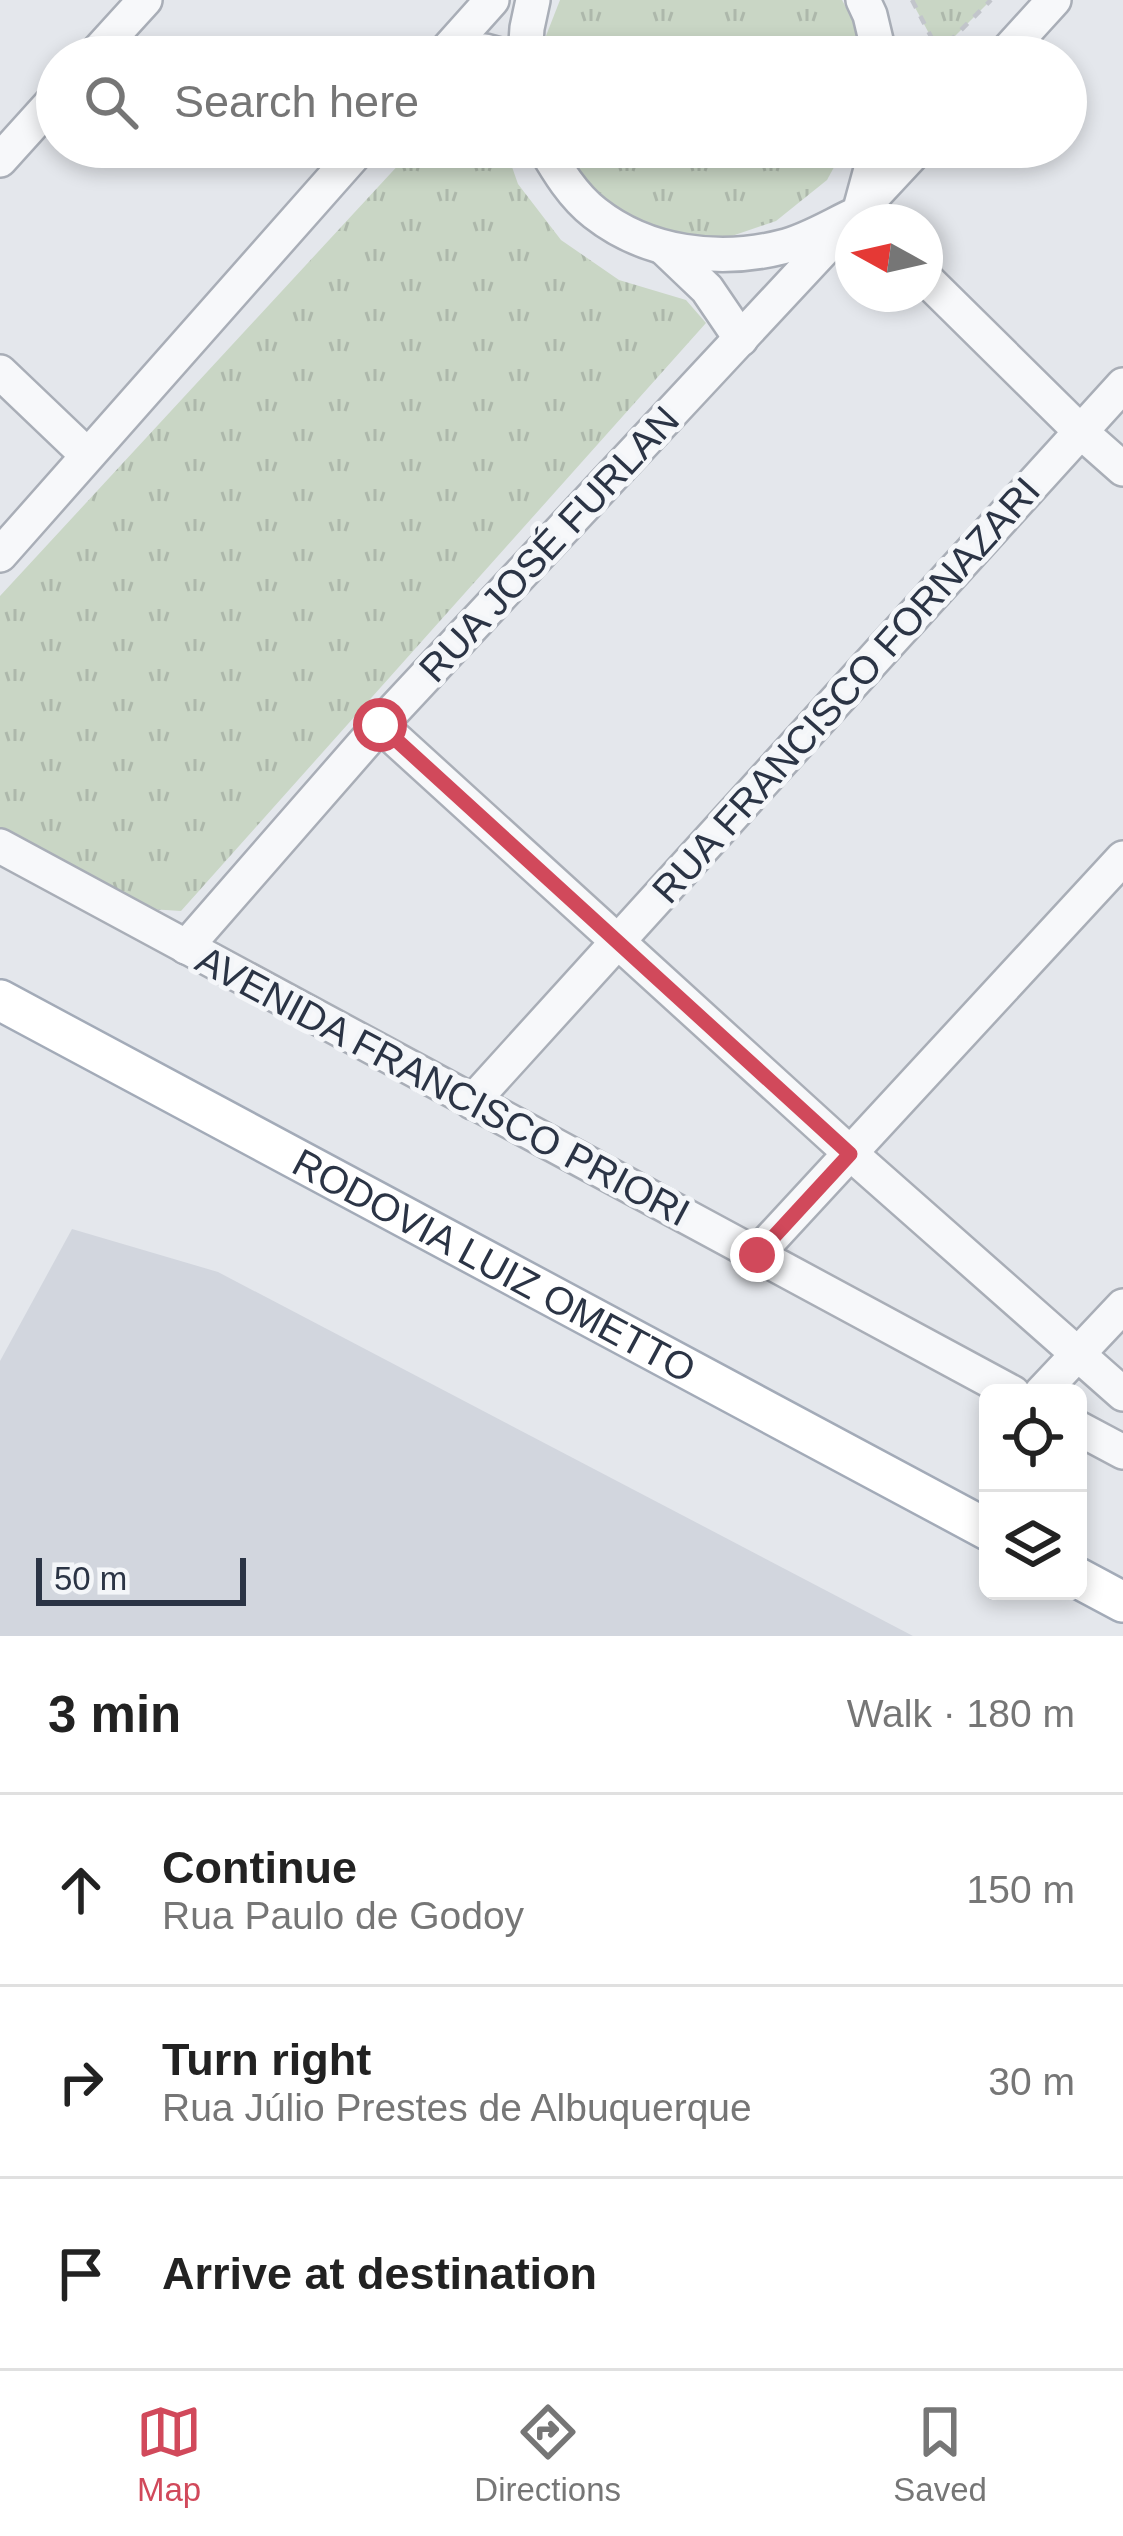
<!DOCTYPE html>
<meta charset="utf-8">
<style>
body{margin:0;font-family:Arial,sans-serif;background:#f2f2f2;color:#222}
.controls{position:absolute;right:36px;bottom:36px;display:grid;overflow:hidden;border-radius:18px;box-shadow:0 6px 18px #0003}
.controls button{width:108px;height:108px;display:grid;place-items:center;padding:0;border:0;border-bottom:3px solid #e0e0e0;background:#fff;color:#222;font:60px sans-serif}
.compass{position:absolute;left:835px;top:204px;width:108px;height:108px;border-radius:50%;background:#fff;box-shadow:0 6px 18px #0003;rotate:278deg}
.scale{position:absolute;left:36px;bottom:30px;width:210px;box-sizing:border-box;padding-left:12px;border:6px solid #2b3445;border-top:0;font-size:33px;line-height:42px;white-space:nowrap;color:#2b3445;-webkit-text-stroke:9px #f4f6f9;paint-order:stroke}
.stop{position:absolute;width:36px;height:36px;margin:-27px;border:9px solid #d1495b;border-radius:50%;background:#fff}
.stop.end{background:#d1495b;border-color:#fff;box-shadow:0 3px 12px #0008}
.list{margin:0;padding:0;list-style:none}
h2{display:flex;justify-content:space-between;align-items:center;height:156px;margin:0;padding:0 48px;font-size:51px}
h2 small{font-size:39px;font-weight:400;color:#767676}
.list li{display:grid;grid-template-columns:78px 1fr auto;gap:36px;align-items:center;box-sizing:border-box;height:192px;padding:0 48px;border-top:3px solid #e0e0e0}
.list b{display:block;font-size:45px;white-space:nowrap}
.list p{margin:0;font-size:39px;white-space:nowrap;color:#767676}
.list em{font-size:39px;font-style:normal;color:#767676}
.icon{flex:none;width:66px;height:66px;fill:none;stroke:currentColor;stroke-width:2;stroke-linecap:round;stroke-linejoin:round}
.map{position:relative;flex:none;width:1123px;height:1636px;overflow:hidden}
.search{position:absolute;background:#fff;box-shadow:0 6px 18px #0003;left:36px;right:36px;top:36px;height:132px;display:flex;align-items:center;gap:30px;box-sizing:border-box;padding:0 42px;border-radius:66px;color:#767676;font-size:45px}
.sheet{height:732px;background:#fff}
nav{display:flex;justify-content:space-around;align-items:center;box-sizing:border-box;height:168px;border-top:3px solid #e0e0e0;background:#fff;font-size:33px;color:#767676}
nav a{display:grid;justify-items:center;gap:6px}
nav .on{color:#d1495b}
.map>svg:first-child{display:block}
.built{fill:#d2d6de}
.grass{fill:url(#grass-tufts)}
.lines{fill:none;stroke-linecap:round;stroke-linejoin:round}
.minor-casing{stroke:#a9aeb7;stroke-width:38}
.major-casing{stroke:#a3abb8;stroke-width:44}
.path{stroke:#c2c5cb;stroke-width:4.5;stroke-dasharray:9 9;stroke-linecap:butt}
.minor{stroke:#f7f8fa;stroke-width:33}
.major{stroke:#fff;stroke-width:39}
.route{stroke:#d1495b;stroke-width:15}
.labels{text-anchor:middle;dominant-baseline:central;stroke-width:10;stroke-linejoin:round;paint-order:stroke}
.street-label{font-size:39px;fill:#2b3445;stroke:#f4f6f9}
</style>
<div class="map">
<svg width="1123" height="1636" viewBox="0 0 1123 1636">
<defs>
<pattern id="grass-tufts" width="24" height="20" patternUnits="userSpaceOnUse" patternTransform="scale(3)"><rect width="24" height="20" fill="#c9d6c5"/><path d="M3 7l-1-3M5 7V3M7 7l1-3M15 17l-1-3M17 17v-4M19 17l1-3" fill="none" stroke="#adb8ab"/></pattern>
</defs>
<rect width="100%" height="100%" fill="#e4e7ec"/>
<!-- built -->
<path class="built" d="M72,1229L218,1272L913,1636H0V1361Z"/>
<!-- grass -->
<g class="grass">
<path d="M560,0H842L857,28L862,57H541L542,46Z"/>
<path d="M911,0H991L939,52Z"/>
<path d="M415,147H505L518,184L561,240L619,280L686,300L706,323L181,911L150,909L0,828V596Z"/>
<path d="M556,147H845L827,180L776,221L726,238L670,237L598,202Z"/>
</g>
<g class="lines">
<!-- minor casing -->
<g class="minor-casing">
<g id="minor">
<path d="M863,0L870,15L880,57"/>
<path d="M444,54L485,51L508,57"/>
<path d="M93,57L145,0"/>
<path d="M441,57L492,0"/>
<path d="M525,57L527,28L533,0"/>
<path d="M1002,57L1054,0"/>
<path d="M544,147C558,171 573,196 595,213C647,254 719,263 782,247C808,241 834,224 859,213L877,147"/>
<path d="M0,160L57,97"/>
<path d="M664,248L707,289L741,339"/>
<path d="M925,278L1080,431L1123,469"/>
<path d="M0,372L87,455"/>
<path d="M0,555L361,147"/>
<path d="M380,725L850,1153L1123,1394"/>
<path d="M0,846L1013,1393"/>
<path d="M186,947L380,725L919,147"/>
<path d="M472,1102L1123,385"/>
<path d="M756,1255L1123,858"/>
<path d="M1041,1393L1123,1306"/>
<path d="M1078,1428L1123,1452"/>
</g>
</g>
<!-- major casing -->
<g class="major-casing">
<g id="major">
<path id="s1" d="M0,1000L988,1530"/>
<path d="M1078,1578L1123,1602"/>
</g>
</g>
<!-- path -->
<path class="path" d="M912,0L939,52L991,0"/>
<!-- minor -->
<use href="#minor" class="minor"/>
<!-- major -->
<use href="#major" class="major"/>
</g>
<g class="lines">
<!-- route -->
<path class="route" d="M380,725L850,1154L757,1255"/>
</g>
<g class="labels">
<!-- street labels -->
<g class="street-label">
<text transform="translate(549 544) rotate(-47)">RUA JOSÉ FURLAN</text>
<text transform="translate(846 690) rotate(-48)">RUA FRANCISCO FORNAZARI</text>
<text transform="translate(443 1086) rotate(28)">AVENIDA FRANCISCO PRIORI</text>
<text stroke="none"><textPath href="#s1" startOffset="561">RODOVIA LUIZ OMETTO</textPath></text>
</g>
</g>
</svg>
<div class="controls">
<button><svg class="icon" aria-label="locate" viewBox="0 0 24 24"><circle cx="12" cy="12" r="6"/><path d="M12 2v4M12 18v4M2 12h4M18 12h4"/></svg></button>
<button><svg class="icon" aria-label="layers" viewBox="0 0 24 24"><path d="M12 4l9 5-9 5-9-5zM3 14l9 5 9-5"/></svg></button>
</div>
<svg class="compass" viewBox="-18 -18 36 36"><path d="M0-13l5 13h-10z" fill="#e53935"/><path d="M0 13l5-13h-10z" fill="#767676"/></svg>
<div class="scale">50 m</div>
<div class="stop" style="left:380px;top:725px"></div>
<div class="stop end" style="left:757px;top:1255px"></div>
<div class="search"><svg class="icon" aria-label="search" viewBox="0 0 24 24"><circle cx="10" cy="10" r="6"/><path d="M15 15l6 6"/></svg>Search here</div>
</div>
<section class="sheet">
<h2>3 min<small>Walk · 180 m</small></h2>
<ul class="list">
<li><svg class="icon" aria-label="ahead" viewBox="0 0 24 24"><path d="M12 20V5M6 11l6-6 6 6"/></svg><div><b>Continue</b><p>Rua Paulo de Godoy</p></div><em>150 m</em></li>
<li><svg class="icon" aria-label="right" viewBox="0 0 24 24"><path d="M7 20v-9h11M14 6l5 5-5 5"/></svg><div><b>Turn right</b><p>Rua Júlio Prestes de Albuquerque</p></div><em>30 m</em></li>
<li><svg class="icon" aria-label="arrive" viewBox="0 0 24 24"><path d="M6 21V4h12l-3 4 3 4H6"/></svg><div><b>Arrive at destination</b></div></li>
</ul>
</section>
<nav>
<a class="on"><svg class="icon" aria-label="map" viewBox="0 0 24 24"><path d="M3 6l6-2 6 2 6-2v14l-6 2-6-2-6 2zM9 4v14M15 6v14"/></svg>Map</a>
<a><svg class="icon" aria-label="directions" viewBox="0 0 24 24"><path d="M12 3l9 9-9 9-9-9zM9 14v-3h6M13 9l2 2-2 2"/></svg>Directions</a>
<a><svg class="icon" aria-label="saved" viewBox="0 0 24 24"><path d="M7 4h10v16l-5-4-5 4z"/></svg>Saved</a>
</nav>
